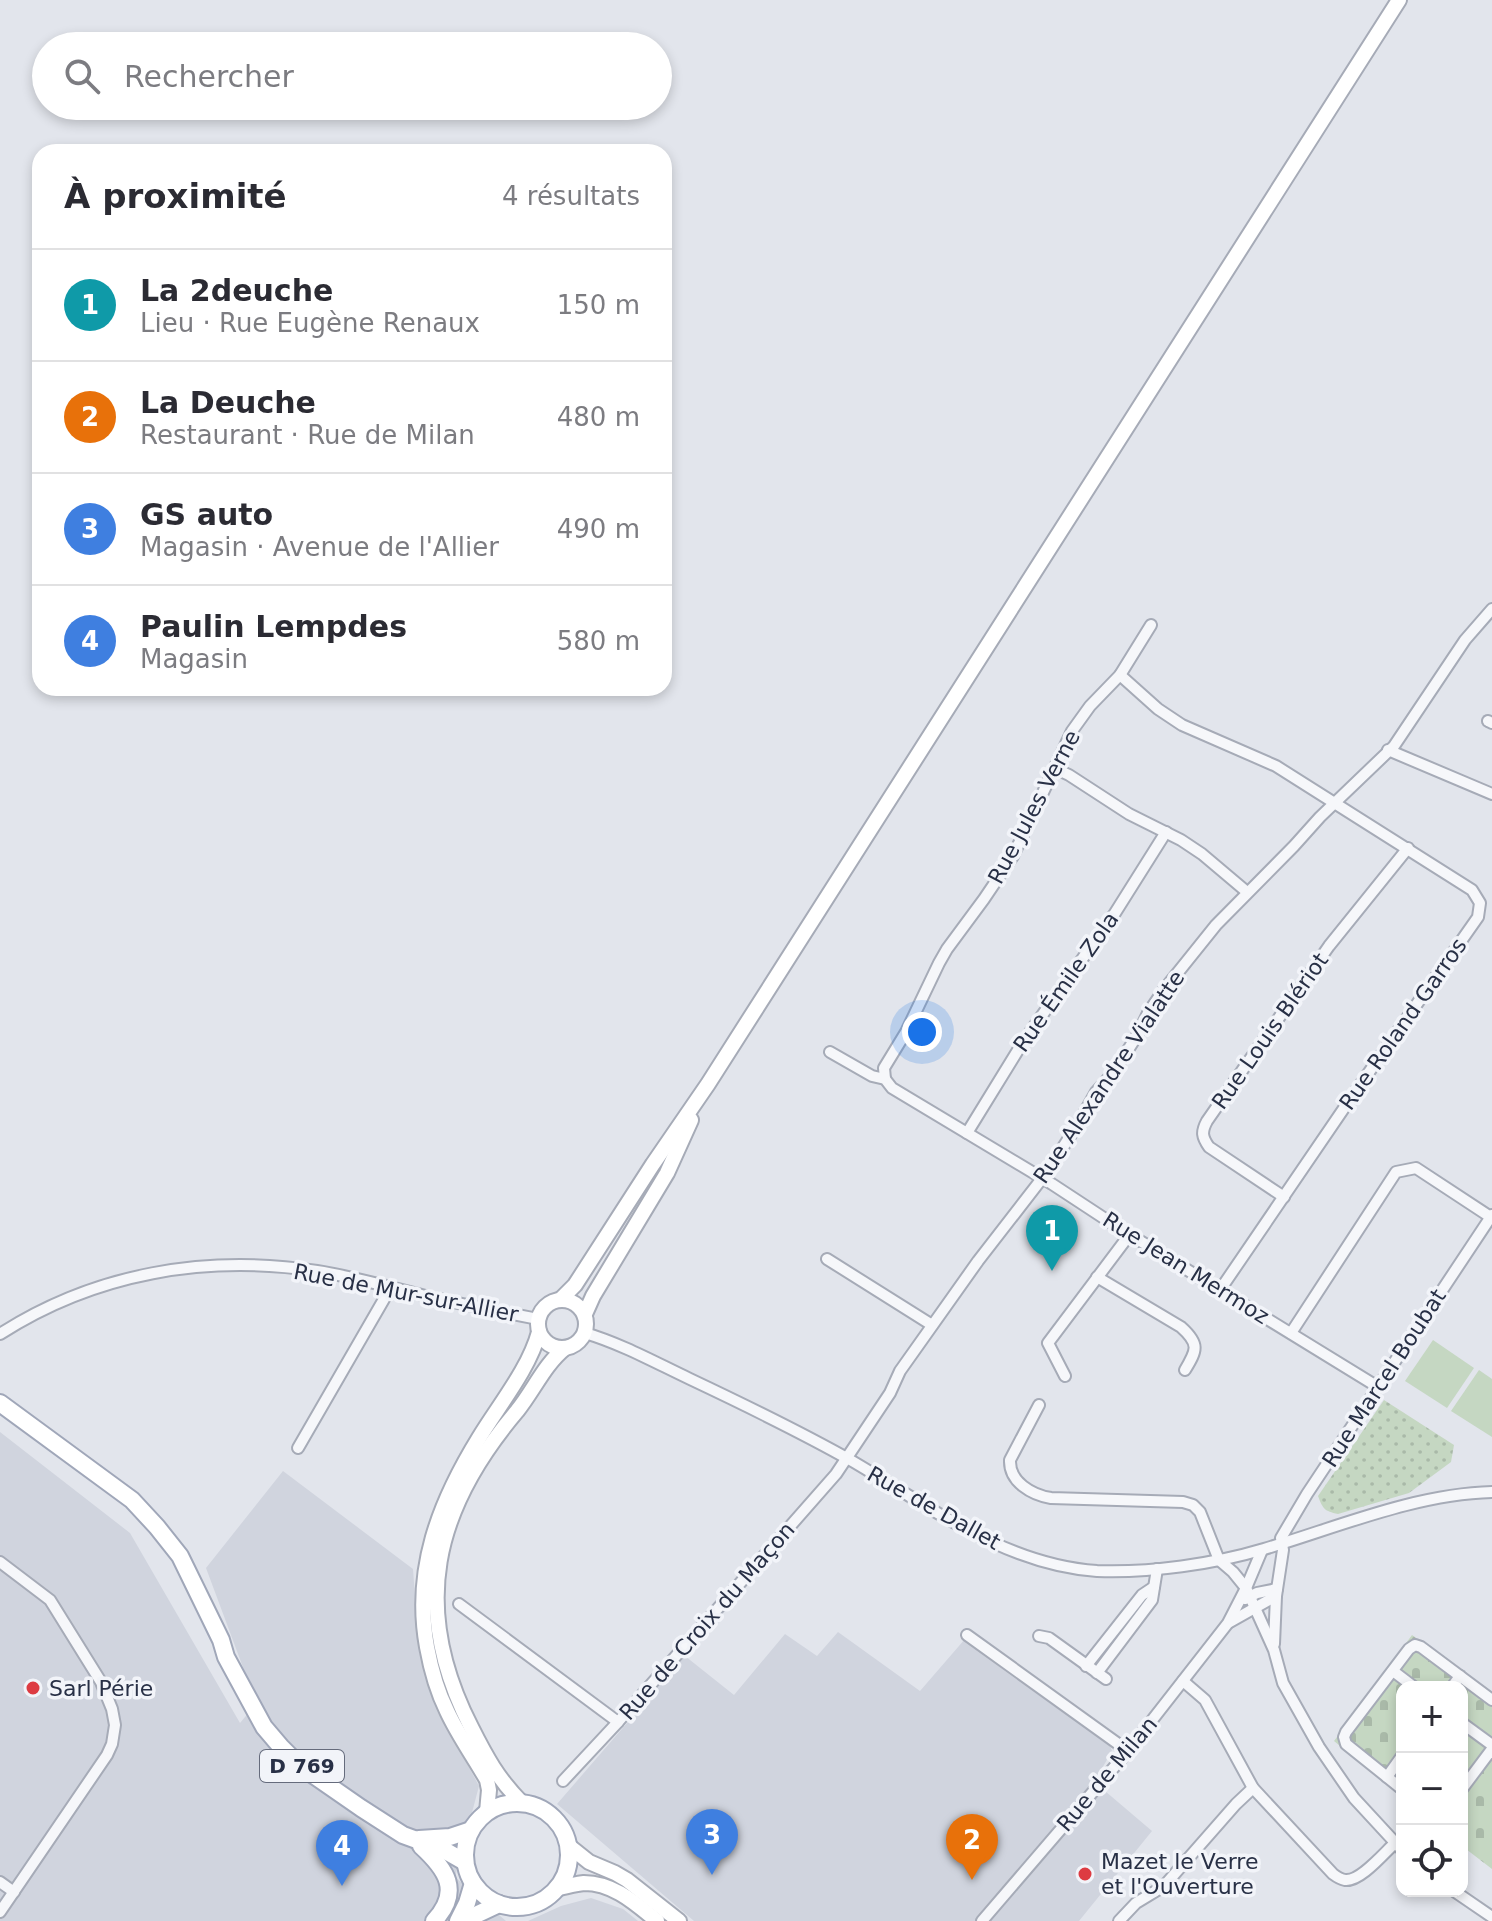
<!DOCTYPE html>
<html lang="fr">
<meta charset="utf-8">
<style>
body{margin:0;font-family:"DejaVu Sans",sans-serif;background:#f7f7f7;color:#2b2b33}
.controls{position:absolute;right:24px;bottom:24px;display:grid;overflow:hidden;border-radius:16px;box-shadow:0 4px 12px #0003}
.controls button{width:72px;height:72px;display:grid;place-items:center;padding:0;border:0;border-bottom:2px solid #e1e1e2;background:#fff;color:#2b2b33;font:40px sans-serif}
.you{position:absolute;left:922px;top:1032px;width:28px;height:28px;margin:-20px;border:6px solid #fff;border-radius:50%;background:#1a73e8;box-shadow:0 0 0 12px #1a73e833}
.badge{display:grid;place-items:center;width:52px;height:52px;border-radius:50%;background:#1a73e8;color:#fff;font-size:26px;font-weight:700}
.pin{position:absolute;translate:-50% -66px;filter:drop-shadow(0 2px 4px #0008)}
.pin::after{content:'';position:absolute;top:42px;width:28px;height:24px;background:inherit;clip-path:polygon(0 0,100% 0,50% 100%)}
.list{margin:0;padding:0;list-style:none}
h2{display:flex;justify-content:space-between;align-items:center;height:104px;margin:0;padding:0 32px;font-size:34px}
h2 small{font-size:26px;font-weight:400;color:#7c7c81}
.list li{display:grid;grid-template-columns:52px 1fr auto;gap:24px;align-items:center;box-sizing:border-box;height:112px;padding:0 32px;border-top:2px solid #e1e1e2}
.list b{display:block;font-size:30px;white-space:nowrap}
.list p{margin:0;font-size:26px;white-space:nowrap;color:#7c7c81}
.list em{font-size:26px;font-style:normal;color:#7c7c81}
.icon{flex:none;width:44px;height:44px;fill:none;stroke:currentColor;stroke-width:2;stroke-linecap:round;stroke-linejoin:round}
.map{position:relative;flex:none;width:1492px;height:1921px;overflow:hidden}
.search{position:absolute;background:#fff;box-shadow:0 4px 12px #0003;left:32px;top:32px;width:640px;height:88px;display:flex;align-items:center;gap:20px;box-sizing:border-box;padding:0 28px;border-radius:44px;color:#7c7c81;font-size:30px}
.panel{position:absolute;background:#fff;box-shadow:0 4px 12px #0003;left:32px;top:144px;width:640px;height:552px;border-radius:24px}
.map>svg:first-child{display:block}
.built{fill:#d0d4de}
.grass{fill:url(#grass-dots)}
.cemetery{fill:url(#cemetery-stones)}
.green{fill:#c5d7c2}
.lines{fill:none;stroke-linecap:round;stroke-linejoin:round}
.street-casing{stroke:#a6abb7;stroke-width:14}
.secondary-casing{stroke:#a6abb7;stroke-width:18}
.primary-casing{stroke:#a0a7b9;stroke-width:20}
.street{stroke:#f6f7fa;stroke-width:10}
.secondary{stroke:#fff;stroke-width:14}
.primary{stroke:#fff;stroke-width:16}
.poi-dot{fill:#dd3b42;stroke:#f2f4f9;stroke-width:3}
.labels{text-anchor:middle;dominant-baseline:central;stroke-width:7;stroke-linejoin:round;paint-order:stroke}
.shield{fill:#f2f4f9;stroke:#656b7c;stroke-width:2}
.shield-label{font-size:20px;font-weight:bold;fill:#283046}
.street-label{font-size:22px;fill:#283046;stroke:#f2f4f9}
.poi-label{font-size:22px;fill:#283046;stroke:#f2f4f9;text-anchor:start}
</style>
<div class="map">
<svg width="1492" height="1921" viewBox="0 0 1492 1921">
<defs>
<pattern id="grass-dots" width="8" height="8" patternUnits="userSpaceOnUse" patternTransform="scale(2)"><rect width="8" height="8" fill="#c5d7c2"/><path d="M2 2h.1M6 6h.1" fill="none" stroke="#a9b9a8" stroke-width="1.8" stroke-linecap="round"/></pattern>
<pattern id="cemetery-stones" width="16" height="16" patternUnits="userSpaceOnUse" patternTransform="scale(2)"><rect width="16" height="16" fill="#c5d7c2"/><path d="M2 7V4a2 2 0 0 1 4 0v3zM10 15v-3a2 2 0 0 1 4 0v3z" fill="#a9b9a8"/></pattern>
</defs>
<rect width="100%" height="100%" fill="#e2e5ec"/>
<!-- built -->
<g class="built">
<path d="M0,1432L130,1533L240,1723L260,1699L244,1670L206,1568L283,1471L413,1569L419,1652L449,1730L479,1786L455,1877L506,1921H0Z"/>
<path d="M838,1632L920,1691L965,1639L1108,1741L1112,1751L1097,1777L1105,1791L1152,1831L1079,1921H694L557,1804L685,1656L734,1695L785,1634L817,1656Z"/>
<path d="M591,1898L623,1909L638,1921H528L561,1906Z"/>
</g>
<!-- grass -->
<path class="grass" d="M1384,1400L1454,1445L1451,1462L1409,1493L1338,1514C1324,1511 1323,1509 1318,1496Z"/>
<!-- cemetery -->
<path class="cemetery" d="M1412,1635L1492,1695V1869L1462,1846V1687H1402V1797L1334,1741Z"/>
<!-- green -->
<g class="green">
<path d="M1433,1340L1474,1368L1447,1408L1405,1381Z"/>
<path d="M1479,1370L1492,1379V1437L1451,1411Z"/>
</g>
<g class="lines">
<!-- street casing -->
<g class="street-casing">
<g id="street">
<path d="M1120,675L1158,709L1182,725L1276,766L1472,890L1480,903L1478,917L1353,1095L1220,1290"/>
<path d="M1488,721L1492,723"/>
<path d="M1388,750L1492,794"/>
<path d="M1054,768L1069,775L1129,814L1181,840L1202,854L1247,892"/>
<path d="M830,1052L872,1076L885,1079L892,1088L1052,1184L1119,1228L1378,1387"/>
<path d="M885,1079L884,1068L906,1032L939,963L947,949L984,899L1013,856L1072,731L1090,706L1120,675L1151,625"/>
<path d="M967,1133L1023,1042L1115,913L1166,832"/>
<path d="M1284,1197L1209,1147C1202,1137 1201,1132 1207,1121L1329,946L1408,848"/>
<path d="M827,1259L932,1325"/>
<path d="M1097,1277L1181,1327C1200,1344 1197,1350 1185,1370"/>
<path d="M585,1333C622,1344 656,1363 690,1379C745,1405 799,1431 852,1461C929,1506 1005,1565 1097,1571C1150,1573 1214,1564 1264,1549C1338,1527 1415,1494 1492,1492"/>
<path d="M1291,1333L1396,1172L1416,1168L1492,1218"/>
<path d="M0,1334C95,1273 206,1254 317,1271C355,1277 393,1288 430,1297C466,1305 502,1312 538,1319"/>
<path d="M1065,1376L1048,1343L1130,1234"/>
<path d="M1039,1405L1010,1460C1009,1482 1032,1495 1051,1498L1183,1502L1193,1505L1200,1512L1219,1560L1233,1572L1246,1588L1274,1650L1283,1683L1319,1747L1354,1798L1402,1850"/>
<path d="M298,1448L391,1287"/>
<path d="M0,1562L50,1600L101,1682L112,1709L115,1725L112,1744L107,1755L0,1912"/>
<path d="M1245,1599L1257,1593L1277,1589"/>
<path d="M459,1604L618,1722"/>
<path d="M1230,1622L1276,1596"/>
<path d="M967,1635L1128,1751"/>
<path d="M1039,1636L1049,1638L1106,1679"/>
<path d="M1274,1644L1276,1596L1283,1550L1281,1538L1307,1494L1492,1215"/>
<path d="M1086,1666L1142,1595L1154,1587"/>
<path d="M1393,1671L1414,1687"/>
<path d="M1097,1673L1152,1600L1157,1569"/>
<path d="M1183,1681L1205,1700L1253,1788L1333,1874C1337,1877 1340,1879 1345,1880C1360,1882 1384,1853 1395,1843"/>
<path d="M1452,1687L1460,1676"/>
<path d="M1462,1723L1492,1745"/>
<path d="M1387,1777L1402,1756"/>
<path d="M563,1781L618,1722L836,1474L890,1393L900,1371L978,1261L1047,1172L1078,1124L1096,1092L1114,1072L1138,1034L1148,1013L1163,991L1216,925L1294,846L1320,817L1394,746L1465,640L1492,609"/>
<path d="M1402,1789L1346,1744L1344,1737L1346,1732L1409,1649L1415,1645L1421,1647L1492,1700"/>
<path d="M1462,1789L1492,1749"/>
<path d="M0,1882L14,1892"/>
<path d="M1454,1891L1492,1917"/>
<path d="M982,1921L1128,1751L1228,1623L1246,1588L1262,1550"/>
<path d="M1119,1921L1136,1903L1164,1886L1236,1804L1253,1788"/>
</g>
</g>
<!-- secondary casing -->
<g class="secondary-casing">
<g id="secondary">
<path d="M561,1299L575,1285L653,1164L708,1084L1399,0"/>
<circle cx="562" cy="1324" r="24"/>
<path d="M585,1314L593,1296L667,1173L691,1120"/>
<path d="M522,1803C498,1779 486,1757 471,1727C410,1608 433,1510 517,1411C534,1390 544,1365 565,1348"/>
<path d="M487,1812L489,1790L487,1780C474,1757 458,1735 447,1711C437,1691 431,1669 427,1647C413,1570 439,1503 479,1438C499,1405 529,1369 539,1332"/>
<path d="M569,1846L589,1862L615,1873L627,1880L679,1921"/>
<path d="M559,1888C567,1886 576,1884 584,1883C614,1883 636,1904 657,1921"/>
</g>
</g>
<!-- primary casing -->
<g class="primary-casing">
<g id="primary">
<path d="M0,1403L132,1500L157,1527L180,1556L221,1640L226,1657L264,1727L281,1747L299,1765L361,1808L403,1835L444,1850L465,1862"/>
<circle cx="517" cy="1855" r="52"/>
<path d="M419,1839L450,1837L471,1830"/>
<path d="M421,1846C446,1869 462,1891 434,1921"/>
<path d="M458,1921L467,1903L473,1883"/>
<path d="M463,1921L499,1904"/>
</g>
</g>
<!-- street -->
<use href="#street" class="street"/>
<!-- secondary -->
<use href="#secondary" class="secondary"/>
<!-- primary -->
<use href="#primary" class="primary"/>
</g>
<!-- markers -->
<g class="poi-dot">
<circle cx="33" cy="1688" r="8"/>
<circle cx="1085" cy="1874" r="8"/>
</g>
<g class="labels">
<!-- shield labels -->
<rect class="shield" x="260" y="1750" width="84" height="32" rx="6"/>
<g class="shield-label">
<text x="302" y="1766">D 769</text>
</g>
<!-- street labels -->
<g class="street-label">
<text transform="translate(1034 807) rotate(-62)">Rue Jules Verne</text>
<text transform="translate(1066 982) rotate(-55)">Rue Émile Zola</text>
<text transform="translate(1403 1024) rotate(-55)">Rue Roland Garros</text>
<text transform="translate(1270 1031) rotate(-55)">Rue Louis Blériot</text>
<text transform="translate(1109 1077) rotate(-56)">Rue Alexandre Vialatte</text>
<text transform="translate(1186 1268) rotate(32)">Rue Jean Mermoz</text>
<text transform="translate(406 1293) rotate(11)">Rue de Mur-sur-Allier</text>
<text transform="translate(1384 1378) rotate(-57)">Rue Marcel Boubat</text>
<text transform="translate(934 1508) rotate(29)">Rue de Dallet</text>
<text transform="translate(707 1621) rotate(-49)">Rue de Croix du Maçon</text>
<text transform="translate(1107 1774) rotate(-50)">Rue de Milan</text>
</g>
<!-- poi labels -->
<g class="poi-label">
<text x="49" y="1688">Sarl Périe</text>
<text x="1101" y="1861">Mazet le Verre<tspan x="1101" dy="25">et l'Ouverture</tspan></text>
</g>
</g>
</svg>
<div class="controls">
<button>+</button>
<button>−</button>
<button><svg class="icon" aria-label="locate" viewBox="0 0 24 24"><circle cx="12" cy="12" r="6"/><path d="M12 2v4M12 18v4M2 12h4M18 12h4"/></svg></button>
</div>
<div class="you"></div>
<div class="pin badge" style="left:1052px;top:1271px;background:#0f9aa8">1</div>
<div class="pin badge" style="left:972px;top:1880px;background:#e8710a">2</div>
<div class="pin badge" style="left:712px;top:1875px;background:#3f7fe0">3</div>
<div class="pin badge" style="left:342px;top:1886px;background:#3f7fe0">4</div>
<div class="search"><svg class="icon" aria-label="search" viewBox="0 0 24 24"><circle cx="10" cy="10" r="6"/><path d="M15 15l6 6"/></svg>Rechercher</div>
<section class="panel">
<h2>À proximité<small>4 résultats</small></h2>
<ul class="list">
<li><span class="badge" style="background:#0f9aa8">1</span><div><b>La 2deuche</b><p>Lieu · Rue Eugène Renaux</p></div><em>150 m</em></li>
<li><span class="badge" style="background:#e8710a">2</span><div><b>La Deuche</b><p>Restaurant · Rue de Milan</p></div><em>480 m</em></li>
<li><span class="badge" style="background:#3f7fe0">3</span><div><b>GS auto</b><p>Magasin · Avenue de l'Allier</p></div><em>490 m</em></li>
<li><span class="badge" style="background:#3f7fe0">4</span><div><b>Paulin Lempdes</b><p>Magasin</p></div><em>580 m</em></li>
</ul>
</section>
</div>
